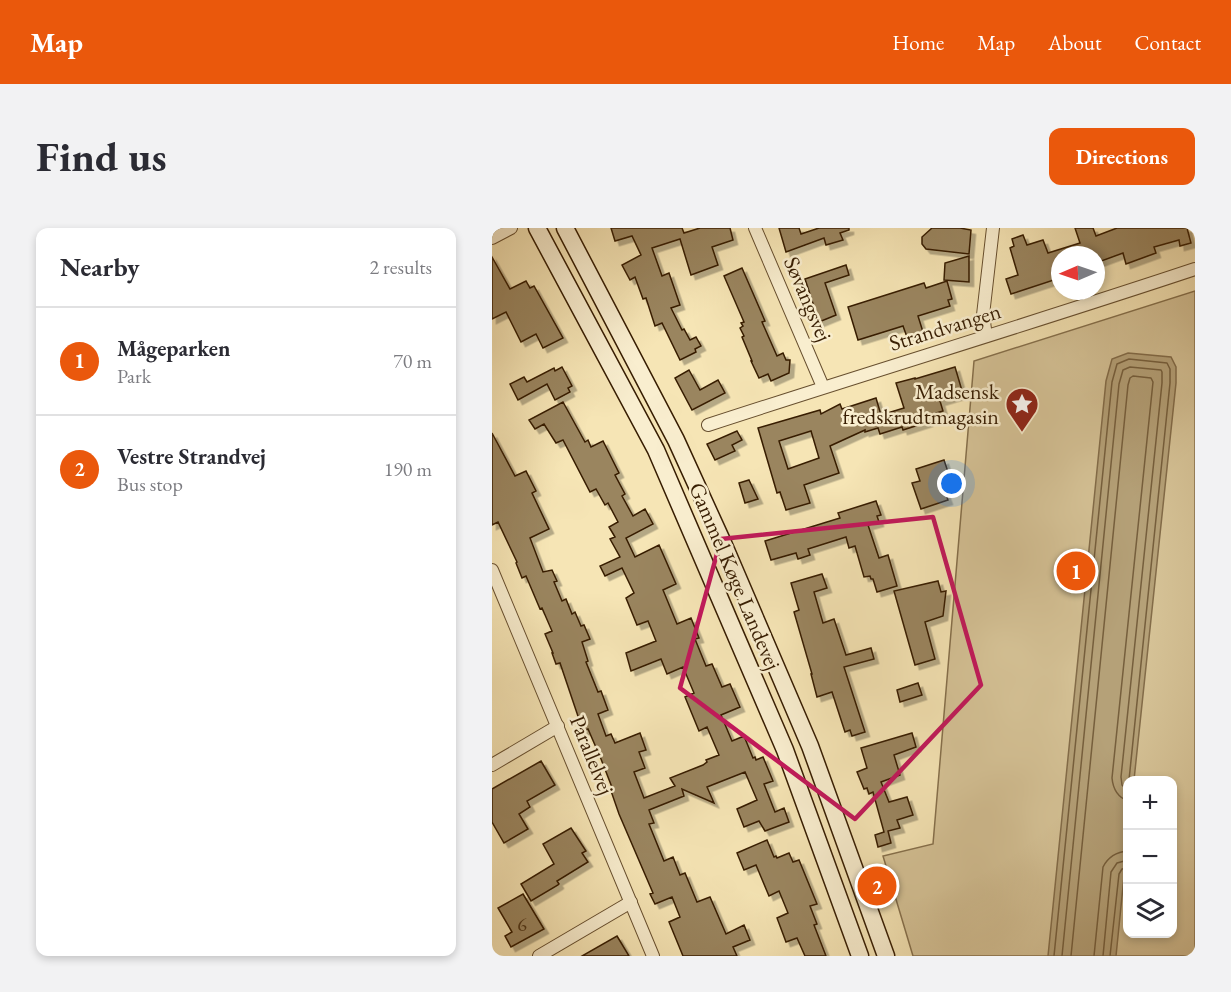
<!DOCTYPE html>
<meta charset="utf-8">
<style>
body{margin:0;font-family:"EB Garamond",serif;background:#f2f2f3;color:#2b2b33}
.controls{position:absolute;right:18px;bottom:18px;display:grid;overflow:hidden;border-radius:12px;box-shadow:0 3px 9px #0003}
.controls button{width:54px;height:54px;display:grid;place-items:center;padding:0;border:0;border-bottom:2px solid #e1e1e2;background:#fff;color:#2b2b33;font:30px sans-serif}
.compass{position:absolute;left:559px;top:18px;width:54px;height:54px;border-radius:50%;background:#fff;box-shadow:0 3px 9px #0003;rotate:268deg}
.you{position:absolute;left:460px;top:256px;width:21px;height:21px;margin:-15px;border:4px solid #fff;border-radius:50%;background:#1a73e8;box-shadow:0 0 0 9px #1a73e833}
.badge{display:grid;place-items:center;width:39px;height:39px;border-radius:50%;background:#ea580c;color:#fff;font-size:20px;font-weight:700}
.pin{position:absolute;translate:-50% -50%;border:3px solid #fff;box-shadow:0 2px 6px #0006}
.list{margin:0;padding:0;list-style:none}
h2{display:flex;justify-content:space-between;align-items:center;height:78px;margin:0;padding:0 24px;font-size:26px}
h2 small{font-size:20px;font-weight:400;color:#7c7c81}
.list li{display:grid;grid-template-columns:39px 1fr auto;gap:18px;align-items:center;box-sizing:border-box;height:108px;padding:0 24px;border-top:2px solid #e1e1e2}
.list b{display:block;font-size:22px;white-space:nowrap}
.list p{margin:0;font-size:20px;white-space:nowrap;color:#7c7c81}
.list em{font-size:20px;font-style:normal;color:#7c7c81}
.icon{flex:none;width:33px;height:33px;fill:none;stroke:currentColor;stroke-width:2;stroke-linecap:round;stroke-linejoin:round}
.map{position:relative;flex:none;width:703px;height:728px;overflow:hidden;border-radius:12px}
header{display:flex;align-items:center;gap:36px;box-sizing:border-box;height:84px;padding:0 30px;background:#ea580c;color:#fff}
header strong{font-size:28px}
nav{display:flex;gap:33px;margin-inline-start:auto;font-size:21px}
.intro{display:flex;align-items:center;justify-content:space-between;box-sizing:border-box;height:144px;padding:0 36px}
h1{margin:0;font-size:42px}
.button{padding:15px 27px;border-radius:12px;background:#ea580c;color:#fff;font-size:21px;font-weight:700}
main{display:flex;gap:36px;padding:0 36px}
aside{flex:1;background:#fff;border-radius:12px;box-shadow:0 3px 9px #0003}
.map>svg:first-child{display:block}
.green{fill:#d6c397;stroke:#86704c;stroke-width:1.5;fill-rule:evenodd}
.water{fill:#b5a178;stroke:#836c49;stroke-width:1.5}
.lines{fill:none;stroke-linecap:round;stroke-linejoin:round}
.shore{stroke:#765f3d;stroke-width:1.5}
.building{fill:#9a855f;stroke:#371d02;stroke-width:1.5;fill-rule:evenodd;filter:url(#shadow)}
.minor-casing{stroke:#674f2f;stroke-width:14}
.secondary-casing{stroke:#371d02;stroke-width:19}
.minor{stroke:#f9eecf;stroke-width:12}
.secondary{stroke:#f9eecf;stroke-width:16}
.marked{fill:none;stroke:#c2185b;stroke-width:4.5;stroke-linejoin:round}
.labels{text-anchor:middle;dominant-baseline:central;stroke-width:5;stroke-linejoin:round;paint-order:stroke}
.number-label{font-size:20px;fill:#503719}
.street-label{font-size:22px;fill:#371d02;stroke:#f9eecf}
.poi-label{font-size:22px;fill:#371d02;stroke:#f9eecf;text-anchor:end}
</style>
<header>
<strong>Map</strong>
<nav><a>Home</a><a>Map</a><a>About</a><a>Contact</a></nav>
</header>
<div class="intro"><h1>Find us</h1><a class="button">Directions</a></div>
<main>
<aside>
<h2>Nearby<small>2 results</small></h2>
<ul class="list">
<li><span class="badge">1</span><div><b>Mågeparken</b><p>Park</p></div><em>70 m</em></li>
<li><span class="badge">2</span><div><b>Vestre Strandvej</b><p>Bus stop</p></div><em>190 m</em></li>
</ul>
</aside>
<div class="map">
<svg width="703" height="728" viewBox="0 0 703 728">
<defs>
<filter id="shadow"><feDropShadow dx="4.5" dy="4.5" stdDeviation="0" flood-color="#0004"/></filter>
</defs>
<rect width="100%" height="100%" fill="#f6e5b5"/>
<filter id="stains"><feTurbulence type="fractalNoise" baseFrequency=".00333" numOctaves="4"/><feColorMatrix values="0 0 0 0 .2 0 0 0 0 .09 0 0 0 0 .02 0 0 0 .5 -.17"/></filter>
<radialGradient id="worn" r=".72"><stop offset=".6" stop-color="#630" stop-opacity="0"/><stop offset="1" stop-color="#630" stop-opacity=".3"/></radialGradient>
<!-- green -->
<path class="green" d="M703,63V728H421L391,628L441,616L482,133ZM636,552H680V706H636Z"/>
<!-- water -->
<path class="water" d="M636,125L679,129L684,139V155L642,552H636L635,619L624,728H556L614,153L620,131Z"/>
<g class="lines">
<!-- shore -->
<g class="shore">
<path d="M562,728L620,154L625,136L637,131L675,135L678,141V155L637,552"/>
<path d="M570,728L627,156L631,142L638,139L669,142L670,144V155L629,549L630,557L636,563"/>
<path d="M579,728L636,157L638,150L641,148L659,150L661,154L620,550C621,561 625,569 636,573"/>
<path d="M602,728L611,639C616,629 624,624 636,623"/>
<path d="M611,728L619,644L625,635L636,632"/>
<path d="M618,728L627,646L630,641L636,640"/>
</g>
</g>
<!-- building -->
<g class="building">
<path d="M119,0H190L192,5L208,0H238L241,12L220,19L226,37L199,47L188,11L160,20L170,48L177,45L188,77L179,80L190,102L192,101L198,112L204,109L209,118L203,121L204,124L188,132L170,95L163,98L154,70L151,71L143,49L138,52L130,37L149,27L140,8L123,13Z"/>
<path d="M287,0H307L309,6L327,0H357V2L348,5L351,12L334,17L332,10L294,24Z"/>
<path d="M440,0H468L479,2L477,26L434,21L430,16V9Z"/>
<path d="M583,0H601L604,8L625,0H695L699,15L688,18L687,12L662,19L664,25L634,36L631,25L604,35V27H568V50L519,66L514,51L526,47L518,20L522,18L520,11L531,7L535,17L551,12L556,25L588,15Z"/>
<path d="M477,28V54L452,52L453,35Z"/>
<path d="M0,29L18,61L34,53L38,60L42,58L71,110L51,120L44,106L29,114L14,84L0,91Z"/>
<path d="M354,37L357,47L333,55L344,87L327,94L313,51Z"/>
<path d="M250,40L273,93L270,94L285,128L291,125L294,132H298L297,145L279,153L276,146L267,150L259,133H260L250,109L252,108L248,100L251,98L249,95L252,94L232,48Z"/>
<path d="M455,53L460,71L456,72L458,78L426,88L431,104L415,109L411,98L366,112L356,79L432,55L434,60Z"/>
<path d="M70,139L80,158L76,160L78,164L63,172L55,156L26,172L18,156L32,149L35,154L62,140L63,143Z"/>
<path d="M463,139L471,166L448,173L451,183L434,188L436,194L411,202L410,199L388,206L386,200L373,204V202L338,218L347,245L312,257L318,275L294,282L288,264L285,265L266,200L328,182L329,186L348,176L350,181L384,170L389,187L412,180L404,155L423,150V151ZM319,203L327,230L296,241L287,213Z"/>
<path d="M197,142L208,162L226,152L233,165L200,182L183,150Z"/>
<path d="M71,174L93,214L96,212L99,219L111,213L127,245L123,247L133,266L130,268L141,288L153,281L161,296L134,310L143,329L167,317L184,356L171,362L185,396L199,390L207,410L203,411L214,438L220,436L230,459L238,456L248,479L229,487L240,513L252,508L261,530L263,529L264,532L271,529L281,553L272,556L283,584L292,580L297,594L273,603L267,593L252,599L245,581L265,572L253,544L215,559L222,575L190,561L192,568L157,582L162,595L157,596L172,633L181,629L188,647L193,645L205,674L218,669L234,706L252,697L258,712L241,719L245,728H191L177,694L188,689L180,669L163,676L158,666L161,665L127,586L119,563L121,562L109,531L96,501L91,503L68,435L64,436L60,425H61L53,406L60,403L50,380L48,381L34,348L30,350L24,335L25,334L6,294L0,297V205L23,248L34,243L44,263L40,265L57,301L38,310L51,344L60,342L65,353L62,354L70,373L74,371L80,386L83,384L89,398L92,397L98,411L90,414L96,433L94,434L106,464L109,463L116,482L106,486L114,508L119,506L123,515L148,505L154,522L147,524L153,540L142,544L152,570L183,558L178,550L211,537L215,534L214,532L227,527L215,499L207,503L193,469L202,465L191,439L175,446L169,431L139,443L134,425L164,413L156,393L145,397L134,370L142,365L130,340L113,348L108,338L128,329L118,311L123,309L117,299L126,294L116,275L113,277L104,261L98,264L71,212L64,215L52,196L43,201L37,192Z"/>
<path d="M245,203L250,212L240,217L243,223L223,232L215,216Z"/>
<path d="M452,232L458,250L449,253L456,272L429,281L420,255L428,253L424,241Z"/>
<path d="M257,252L266,271L253,275L247,255Z"/>
<path d="M384,273L389,287L385,288L387,294L376,297L387,330L396,327L405,358L385,364L381,351H379L378,348L372,349L363,318L357,320L354,309L316,321L318,327L306,331L304,325L279,332L273,313L348,290L346,285Z"/>
<path d="M330,346L335,360L322,364L331,395L342,391L354,427L379,420L382,431L352,439L373,504L360,508L358,502L353,504L340,464L325,469L319,446H320L302,384L307,382L299,355Z"/>
<path d="M446,353L449,364L454,363L451,388L433,394L443,431L423,437L402,363Z"/>
<path d="M426,455L430,467L408,474L405,462Z"/>
<path d="M420,505L424,519L402,527L408,547L389,554L397,574L415,569L421,587L405,592L408,600L396,603L399,615L386,619L383,607L392,604L381,564L377,566L375,560L372,561L365,544L375,540L369,520Z"/>
<path d="M49,533L63,557L35,573L38,579L27,586L36,601L12,615L0,594V561Z"/>
<path d="M79,600L94,623L90,625L96,634L65,653L67,656L66,657L39,673L29,656L62,636L51,616Z"/>
<path d="M275,612L282,629L284,628L285,630L297,625L301,634L307,632L325,676L318,678L325,696L322,697L334,728H313L305,710L294,714L285,690L296,685L287,663L277,668L264,637L252,642L245,625Z"/>
<path d="M31,666L52,701L19,719L13,708L20,704L6,680Z"/>
<path d="M125,708L137,728H90Z"/>
</g>
<g class="lines">
<!-- minor casing -->
<g class="minor-casing">
<g id="minor">
<path d="M263,0L331,159"/>
<path d="M0,10L19,0"/>
<path d="M494,108L491,87L501,0"/>
<path d="M216,197C378,144 541,95 703,41"/>
<path d="M0,342L161,728"/>
<path d="M0,537L66,498"/>
<path d="M47,728L139,674"/>
</g>
</g>
<!-- secondary casing -->
<g class="secondary-casing">
<g id="secondary">
<path d="M45,0L164,222L293,522L368,728"/>
<path d="M73,0L184,212L231,315L318,518L394,728"/>
</g>
</g>
<!-- minor -->
<use href="#minor" class="minor"/>
<!-- secondary -->
<use href="#secondary" class="secondary"/>
</g>
<!-- marked area -->
<path class="marked" d="M441,289L489,457L363,591L188,460L229,311Z"/>
<!-- icons -->
<defs>
<g id="sight-pin" transform="scale(1.725)"><path d="M0 17L-7.5 6A9.5 9.5 0 1 1 7.5 6Z" fill="#8f2418" stroke="#f9eecf"/><path d="M0-6L1.8-2.2L6-1.7L2.9 1.2L3.7 5.4L0 3.3L-3.7 5.4L-2.9 1.2L-6-1.7L-1.8-2.2Z" fill="#fff"/></g>
</defs>
<g fill-rule="evenodd">
<use href="#sight-pin" x="530" y="176"/>
</g>
<g class="labels">
<!-- number labels -->
<g class="number-label">
<text x="30" y="696">6</text>
</g>
<!-- street labels -->
<g class="street-label">
<text transform="translate(316 71) rotate(67)">Søvangsvej</text>
<text transform="translate(453 99) rotate(-17)">Strandvangen</text>
<text transform="translate(243 348) rotate(67)">Gammel Køge Landevej</text>
<text transform="translate(100 527) rotate(68)">Parallelvej</text>
</g>
<!-- poi labels -->
<g class="poi-label">
<text x="507" y="163">Madsensk<tspan x="507" dy="25">fredskrudtmagasin</tspan></text>
</g>
</g>
<rect width="100%" height="100%" filter="url(#stains)"/>
<rect width="100%" height="100%" fill="url(#worn)"/>
</svg>
<div class="controls">
<button>+</button>
<button>−</button>
<button><svg class="icon" aria-label="layers" viewBox="0 0 24 24"><path d="M12 4l9 5-9 5-9-5zM3 14l9 5 9-5"/></svg></button>
</div>
<svg class="compass" viewBox="-18 -18 36 36"><path d="M0-13l5 13h-10z" fill="#e53935"/><path d="M0 13l5-13h-10z" fill="#7c7c81"/></svg>
<div class="you"></div>
<div class="pin badge" style="left:584px;top:343px">1</div>
<div class="pin badge" style="left:385px;top:658px">2</div>
</div>
</main>
